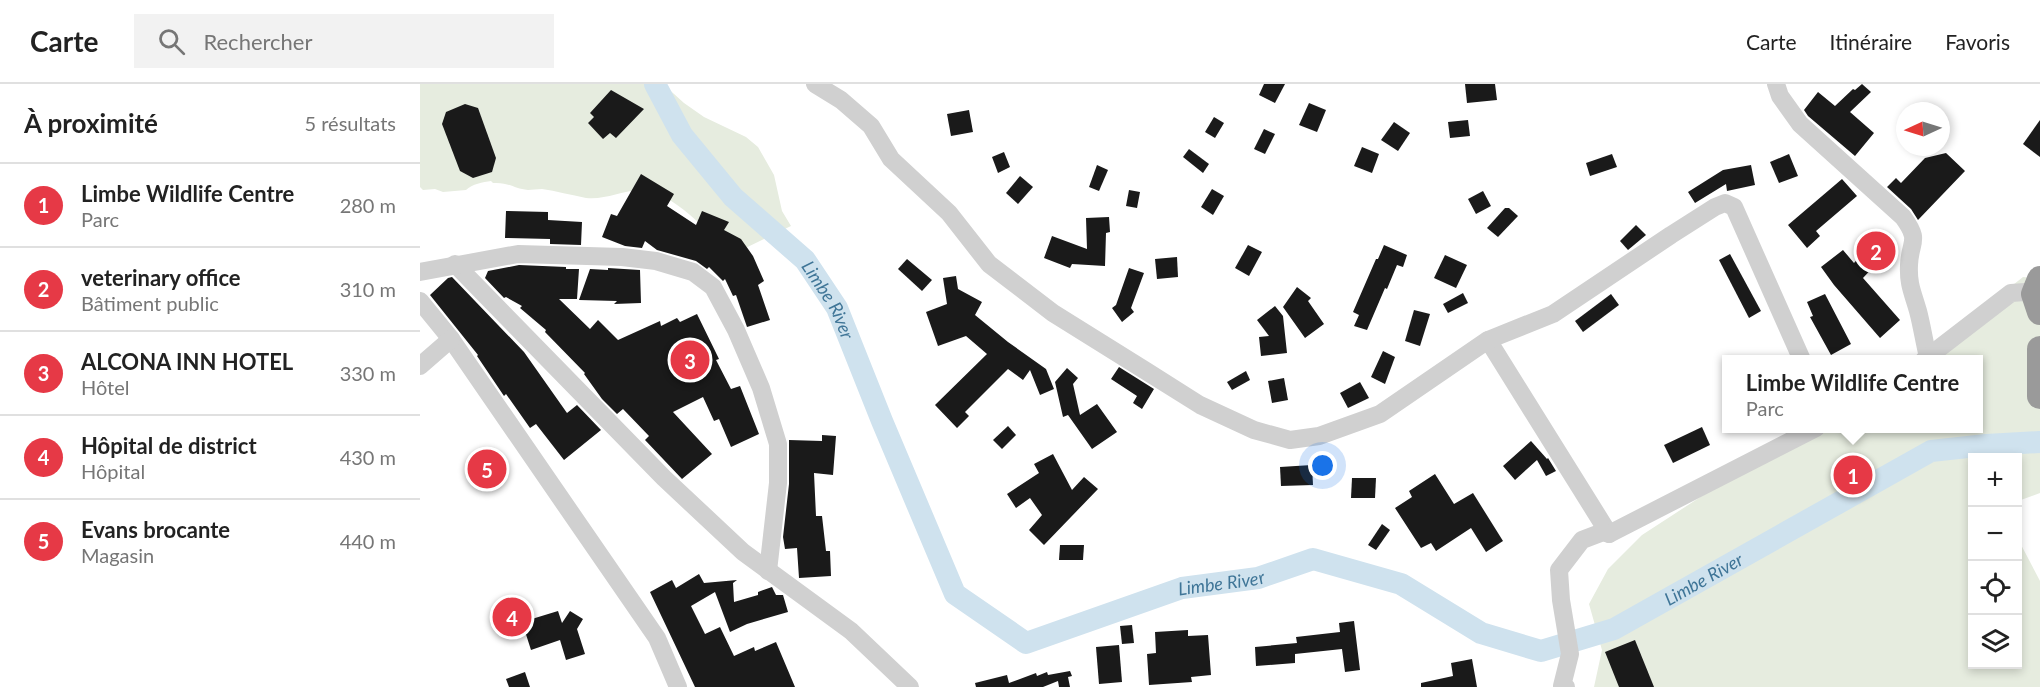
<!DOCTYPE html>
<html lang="fr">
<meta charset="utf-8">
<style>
body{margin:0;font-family:Lato,sans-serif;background:#f2f2f2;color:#222}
.controls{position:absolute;right:18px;bottom:18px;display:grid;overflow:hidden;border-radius:0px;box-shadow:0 3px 9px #0003}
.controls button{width:54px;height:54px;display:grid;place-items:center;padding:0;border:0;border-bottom:2px solid #e0e0e0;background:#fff;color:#222;font:30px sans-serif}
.compass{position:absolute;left:1476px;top:18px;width:54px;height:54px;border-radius:50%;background:#fff;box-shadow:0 3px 9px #0003;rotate:266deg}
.you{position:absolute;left:903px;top:382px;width:21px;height:21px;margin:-15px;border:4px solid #fff;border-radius:50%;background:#1a73e8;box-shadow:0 0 0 9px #1a73e833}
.badge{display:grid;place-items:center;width:39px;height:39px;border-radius:50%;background:#e63946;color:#fff;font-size:20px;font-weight:700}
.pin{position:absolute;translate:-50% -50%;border:3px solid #fff;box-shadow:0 2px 6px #0006}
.popup{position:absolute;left:1302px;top:271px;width:261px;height:78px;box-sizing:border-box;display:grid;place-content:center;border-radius:0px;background:#fff;filter:drop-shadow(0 2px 4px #0005);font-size:20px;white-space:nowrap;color:#767676}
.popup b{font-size:22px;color:#222}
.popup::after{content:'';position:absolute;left:50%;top:100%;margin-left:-12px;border:12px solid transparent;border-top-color:#fff}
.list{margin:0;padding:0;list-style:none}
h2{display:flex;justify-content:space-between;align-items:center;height:78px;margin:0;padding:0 24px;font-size:26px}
h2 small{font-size:20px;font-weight:400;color:#767676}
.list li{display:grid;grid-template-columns:39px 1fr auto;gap:18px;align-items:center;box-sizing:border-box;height:84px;padding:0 24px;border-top:2px solid #e0e0e0}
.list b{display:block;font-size:22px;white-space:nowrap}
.list p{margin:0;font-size:20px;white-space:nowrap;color:#767676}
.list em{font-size:20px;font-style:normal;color:#767676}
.icon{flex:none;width:33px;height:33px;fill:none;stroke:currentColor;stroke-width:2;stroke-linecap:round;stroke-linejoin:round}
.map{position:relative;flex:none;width:1620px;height:603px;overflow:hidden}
header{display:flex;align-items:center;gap:36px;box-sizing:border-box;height:84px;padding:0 30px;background:#fff;border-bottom:2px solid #e0e0e0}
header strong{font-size:28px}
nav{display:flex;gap:33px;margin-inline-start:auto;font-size:21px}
.search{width:420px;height:54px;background:#f2f2f2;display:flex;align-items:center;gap:15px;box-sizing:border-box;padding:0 21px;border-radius:0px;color:#767676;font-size:22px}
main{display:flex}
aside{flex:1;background:#fff}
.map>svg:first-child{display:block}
.green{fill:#e6ecdf}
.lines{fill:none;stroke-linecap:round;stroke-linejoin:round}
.river{stroke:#cfe2ee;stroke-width:22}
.building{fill:#1a1a1a}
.minor{stroke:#d0d0d0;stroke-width:18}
.highway{stroke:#9a9a9a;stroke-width:26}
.labels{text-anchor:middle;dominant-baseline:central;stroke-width:6;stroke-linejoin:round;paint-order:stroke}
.water-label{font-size:18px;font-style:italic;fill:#3f7597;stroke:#fff}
</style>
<header>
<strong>Carte</strong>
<div class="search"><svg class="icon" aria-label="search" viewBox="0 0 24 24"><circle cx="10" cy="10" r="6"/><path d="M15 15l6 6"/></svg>Rechercher</div>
<nav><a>Carte</a><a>Itinéraire</a><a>Favoris</a></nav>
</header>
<main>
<aside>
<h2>À proximité<small>5 résultats</small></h2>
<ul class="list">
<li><span class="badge">1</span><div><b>Limbe Wildlife Centre</b><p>Parc</p></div><em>280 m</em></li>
<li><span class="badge">2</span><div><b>veterinary office</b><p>Bâtiment public</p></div><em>310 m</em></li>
<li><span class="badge">3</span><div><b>ALCONA INN HOTEL</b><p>Hôtel</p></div><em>330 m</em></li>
<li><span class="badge">4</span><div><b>Hôpital de district</b><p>Hôpital</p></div><em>430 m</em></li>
<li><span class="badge">5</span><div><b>Evans brocante</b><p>Magasin</p></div><em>440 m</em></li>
</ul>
</aside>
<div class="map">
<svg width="1620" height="603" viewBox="0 0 1620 603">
<rect width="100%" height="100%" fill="#fff"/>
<!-- green -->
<g class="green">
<path d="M0,0H243L264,19L284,33L326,53L338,63L354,91L362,127L371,142L311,171C290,150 250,104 219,106C201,107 185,116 166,114C151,111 136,107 122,105C117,105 112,106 108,106C94,105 90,98 73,99L71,97C63,98 52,100 46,106L23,108L15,105L3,106L0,103Z"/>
<path d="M1603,193L1620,195V409L1598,417V374H1552V580H1598V455L1620,497V603H1174L1182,566L1169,520L1188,485L1222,451L1385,345L1559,344V276L1493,275L1518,260Z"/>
</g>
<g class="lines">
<!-- river -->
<path class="river" id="s1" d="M235,0L262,51L313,113L385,176L417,224L462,337L535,510L606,559L762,504L838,494L893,475L981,500L1061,549L1121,567L1194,545L1511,367L1566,361L1620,358"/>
</g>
<!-- building -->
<g class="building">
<path d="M844,0H865L855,19L839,11Z"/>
<path d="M1045,0H1075L1077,16L1047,19Z"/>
<path d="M1442,0L1451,8L1430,28L1454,49L1435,72L1388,32L1384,26L1398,8L1415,22L1433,5L1435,6Z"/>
<path d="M191,6L224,25L196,54L190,49L183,55L168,39L174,33L170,29Z"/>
<path d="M889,19L906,26L897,48L879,41Z"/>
<path d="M45,20L58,24L76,74L72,88L53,94L40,87L22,40L26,28Z"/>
<path d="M549,26L553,48L531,52L527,30Z"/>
<path d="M794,33L804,39L795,54L785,48Z"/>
<path d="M1048,36L1050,52L1030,54L1028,38Z"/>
<path d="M1620,36V73L1603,60Z"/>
<path d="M974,38L990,49L978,67L961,56Z"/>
<path d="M844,45L855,50L845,70L834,65Z"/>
<path d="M942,63L959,70L952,89L934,82Z"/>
<path d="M769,65L789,80L783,89L763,73Z"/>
<path d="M584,68L590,83L578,89L572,73Z"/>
<path d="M1526,69L1545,87L1498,136L1491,125L1467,103L1476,94L1481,99L1505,74Z"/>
<path d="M1192,70L1197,83L1170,92L1166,79Z"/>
<path d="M1369,70L1378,92L1359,99L1350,78Z"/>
<path d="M677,81L688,86L679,107L669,103Z"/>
<path d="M1331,81L1335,101L1307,107L1306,100L1275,119L1268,108L1303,86Z"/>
<path d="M221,90L254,110L247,122L276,141L282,127L309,138L304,146L321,155L333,172L344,197L338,201L350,236L327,243L316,211L313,212L305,195L303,197L289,183L287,185L276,177L237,166L225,157L222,164L205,162L182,153L191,130L197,132Z"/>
<path d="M600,92L613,103L598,120L586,109Z"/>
<path d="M1422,95L1437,112L1396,147L1400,152L1387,164L1368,141Z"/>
<path d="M792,105L804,112L793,131L781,123Z"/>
<path d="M709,106L720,108L717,124L706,122Z"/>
<path d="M1063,107L1071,122L1056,130L1048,115Z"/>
<path d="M1085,124H1089L1098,132L1078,153L1067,144Z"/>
<path d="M86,127L128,128V136L162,138L161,161L130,160V155L85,154Z"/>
<path d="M689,133L690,148L686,149L685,182L652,180L650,184L624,174L632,152L667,165L666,134Z"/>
<path d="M1216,141L1226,151L1208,166L1200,157Z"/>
<path d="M1458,152L1471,164L1443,194L1480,236L1460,254L1414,201L1401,183L1423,166L1434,179Z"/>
<path d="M828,161L842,168L829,192L815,184Z"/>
<path d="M964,161L987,171L983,183L977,181L967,205L965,204L947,246L934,242L939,231L933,228L956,175H958Z"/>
<path d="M1310,170L1341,227L1329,234L1299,176Z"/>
<path d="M1025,171L1047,181L1036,204L1014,194Z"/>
<path d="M757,173L758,193L737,195L735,175Z"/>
<path d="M487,175L512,196L502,207L478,185Z"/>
<path d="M99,181L146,183V185H159L157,215H139L170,245L178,236L198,256L240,237L241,242L257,234L260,238L277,230L299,275L296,276L311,305L320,302L339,350L311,363L299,335L294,337L283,313L253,328L292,370L262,395L225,356L229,352L203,325L197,330L182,315L164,290L165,289L125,248L126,246L100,224L102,222L86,213L84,214L65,194L68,187Z"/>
<path d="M188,184L220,186L221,219L194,220L197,217L159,216L170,185L188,186Z"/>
<path d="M709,184L724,189L711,224L714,228L702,238L692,224L696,221Z"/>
<path d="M536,192L538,205L562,218L555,231L588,258L626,285L634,305L620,311L610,286L603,296L588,285L545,328L549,332L537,344L515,321L567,270L546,252L518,262L506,228L527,220L523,194Z"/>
<path d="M32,193L104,268L147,329L157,321L181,346L144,376L116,340L110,344L86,310L84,312L57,272L58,271L10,211L28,194Z"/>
<path d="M877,203L891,214L888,217L904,240L885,254L863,223Z"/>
<path d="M1043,209L1048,219L1028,229L1023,220Z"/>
<path d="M1191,210L1199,221L1163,248L1155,237Z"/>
<path d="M1405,210L1431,260L1411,271L1390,233L1393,232L1387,218Z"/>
<path d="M855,222L863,232L867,269L841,272L839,253L849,252L837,236Z"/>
<path d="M994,226L1010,230L1000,262L985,257Z"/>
<path d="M963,267L975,273L965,300L951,293Z"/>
<path d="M699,283L734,305L722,325L713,319L717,312L691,295Z"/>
<path d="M647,284L658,294L653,300L660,331L677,320L697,348L672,365L648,331L643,333L635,298Z"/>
<path d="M826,287L830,296L812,306L807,298Z"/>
<path d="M864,294L868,316L852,319L848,297Z"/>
<path d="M940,298L949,314L928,324L920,309Z"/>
<path d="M588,342L596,351L582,365L573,356Z"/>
<path d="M1282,343L1290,361L1253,379L1244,361Z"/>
<path d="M402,351L416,352L413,391L394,389L396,432H402L406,467H410L411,492L379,494L377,464L365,465L363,453L369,400V356L402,357Z"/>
<path d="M1111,357L1127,375L1128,374L1136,387L1126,392L1117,376L1095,396L1083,382Z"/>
<path d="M633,370L652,406L664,393L678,405L624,461L609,446L622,431L610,414L596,424L587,410L619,389L614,380Z"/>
<path d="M892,381L893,401L861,402L860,383Z"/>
<path d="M1015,390L1034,420L1053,409L1083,457L1066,468L1051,444L1016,467L1011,459L1001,464L975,424L992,413L989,407Z"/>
<path d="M932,394H956L955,414H931Z"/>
<path d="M962,440L970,446L956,466L948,461Z"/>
<path d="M640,461H664L663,476H639Z"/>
<path d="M279,490L284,499L317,496L313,499L314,518L338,511V508L352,503L356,511H363L368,528L327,540L310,548L295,508L271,522L285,550L300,543L314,572L334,563L335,567L356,558L375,603H275L230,508L252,496L256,504Z"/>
<path d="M138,527L142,539L150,527L163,535L157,545L165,570L146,576L140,556L111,566L102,538Z"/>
<path d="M934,537L940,586L925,588L922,565L875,570V579L836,582L835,563L877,559L876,553L920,548L919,539Z"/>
<path d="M712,541L714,559L702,560L700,542Z"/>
<path d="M768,546V552L788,551L791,591L771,593L772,598L729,601L727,570L736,569L735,548Z"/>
<path d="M1215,556L1234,603H1199L1185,568Z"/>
<path d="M699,561L702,598L679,600L676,563Z"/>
<path d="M1052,575L1057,603H1001V599L1033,592L1031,579Z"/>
<path d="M650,587L652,592L648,593L650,603H639L638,597L623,603H556L555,599L587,591L589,599L616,589L617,592L627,588L628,591Z"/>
<path d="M105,588L110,603H89L86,595Z"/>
</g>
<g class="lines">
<!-- minor -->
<g class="minor">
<path d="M395,0L421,16L451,42L471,75L529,129L569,180L633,229L726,287L780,321L834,346L870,356L899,352L960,330L1068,256L1189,450"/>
<path d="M1356,0L1360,12L1380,40L1483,133C1501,158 1490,156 1489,181C1488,201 1493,209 1498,227C1502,242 1504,257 1508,273"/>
<path d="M35,180L244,394L323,468L431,547L490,603"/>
<path d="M0,188L98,170L202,173L236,177L273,188L293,203L316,246L341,304L358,360V399L348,487"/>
<path d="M0,217L31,255L237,554L258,603"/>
<path d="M1068,256L1133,230L1251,151L1295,123L1305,119L1314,123L1382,276"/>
<path d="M1504,276L1591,209L1605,208L1614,210"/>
<path d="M0,282L31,255"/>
<path d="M1146,603L1142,602L1150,570L1141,516L1139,486L1162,456L1183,448L1189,450L1396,344"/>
</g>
<!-- highway -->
<g class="highway">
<path d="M1620,195L1614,210L1620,228"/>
<path d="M1620,265V312"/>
</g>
</g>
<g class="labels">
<!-- water labels -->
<g class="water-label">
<text stroke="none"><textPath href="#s1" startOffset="280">Limbe River</textPath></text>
<text stroke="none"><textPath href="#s1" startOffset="1414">Limbe River</textPath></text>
<text stroke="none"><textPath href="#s1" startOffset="892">Limbe River</textPath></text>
</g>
</g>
</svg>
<div class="controls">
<button>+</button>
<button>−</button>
<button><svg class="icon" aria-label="locate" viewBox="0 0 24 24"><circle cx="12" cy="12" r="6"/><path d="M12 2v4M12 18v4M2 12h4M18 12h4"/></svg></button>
<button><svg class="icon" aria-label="layers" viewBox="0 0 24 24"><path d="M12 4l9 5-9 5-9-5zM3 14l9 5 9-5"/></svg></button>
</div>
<svg class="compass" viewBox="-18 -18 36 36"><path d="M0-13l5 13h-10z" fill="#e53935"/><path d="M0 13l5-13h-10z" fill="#767676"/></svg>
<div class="you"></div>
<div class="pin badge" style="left:1433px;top:391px">1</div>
<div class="popup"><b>Limbe Wildlife Centre</b>Parc</div>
<div class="pin badge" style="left:1456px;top:167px">2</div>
<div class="pin badge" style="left:270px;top:276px">3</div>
<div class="pin badge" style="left:92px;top:533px">4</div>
<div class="pin badge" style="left:67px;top:385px">5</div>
</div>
</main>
